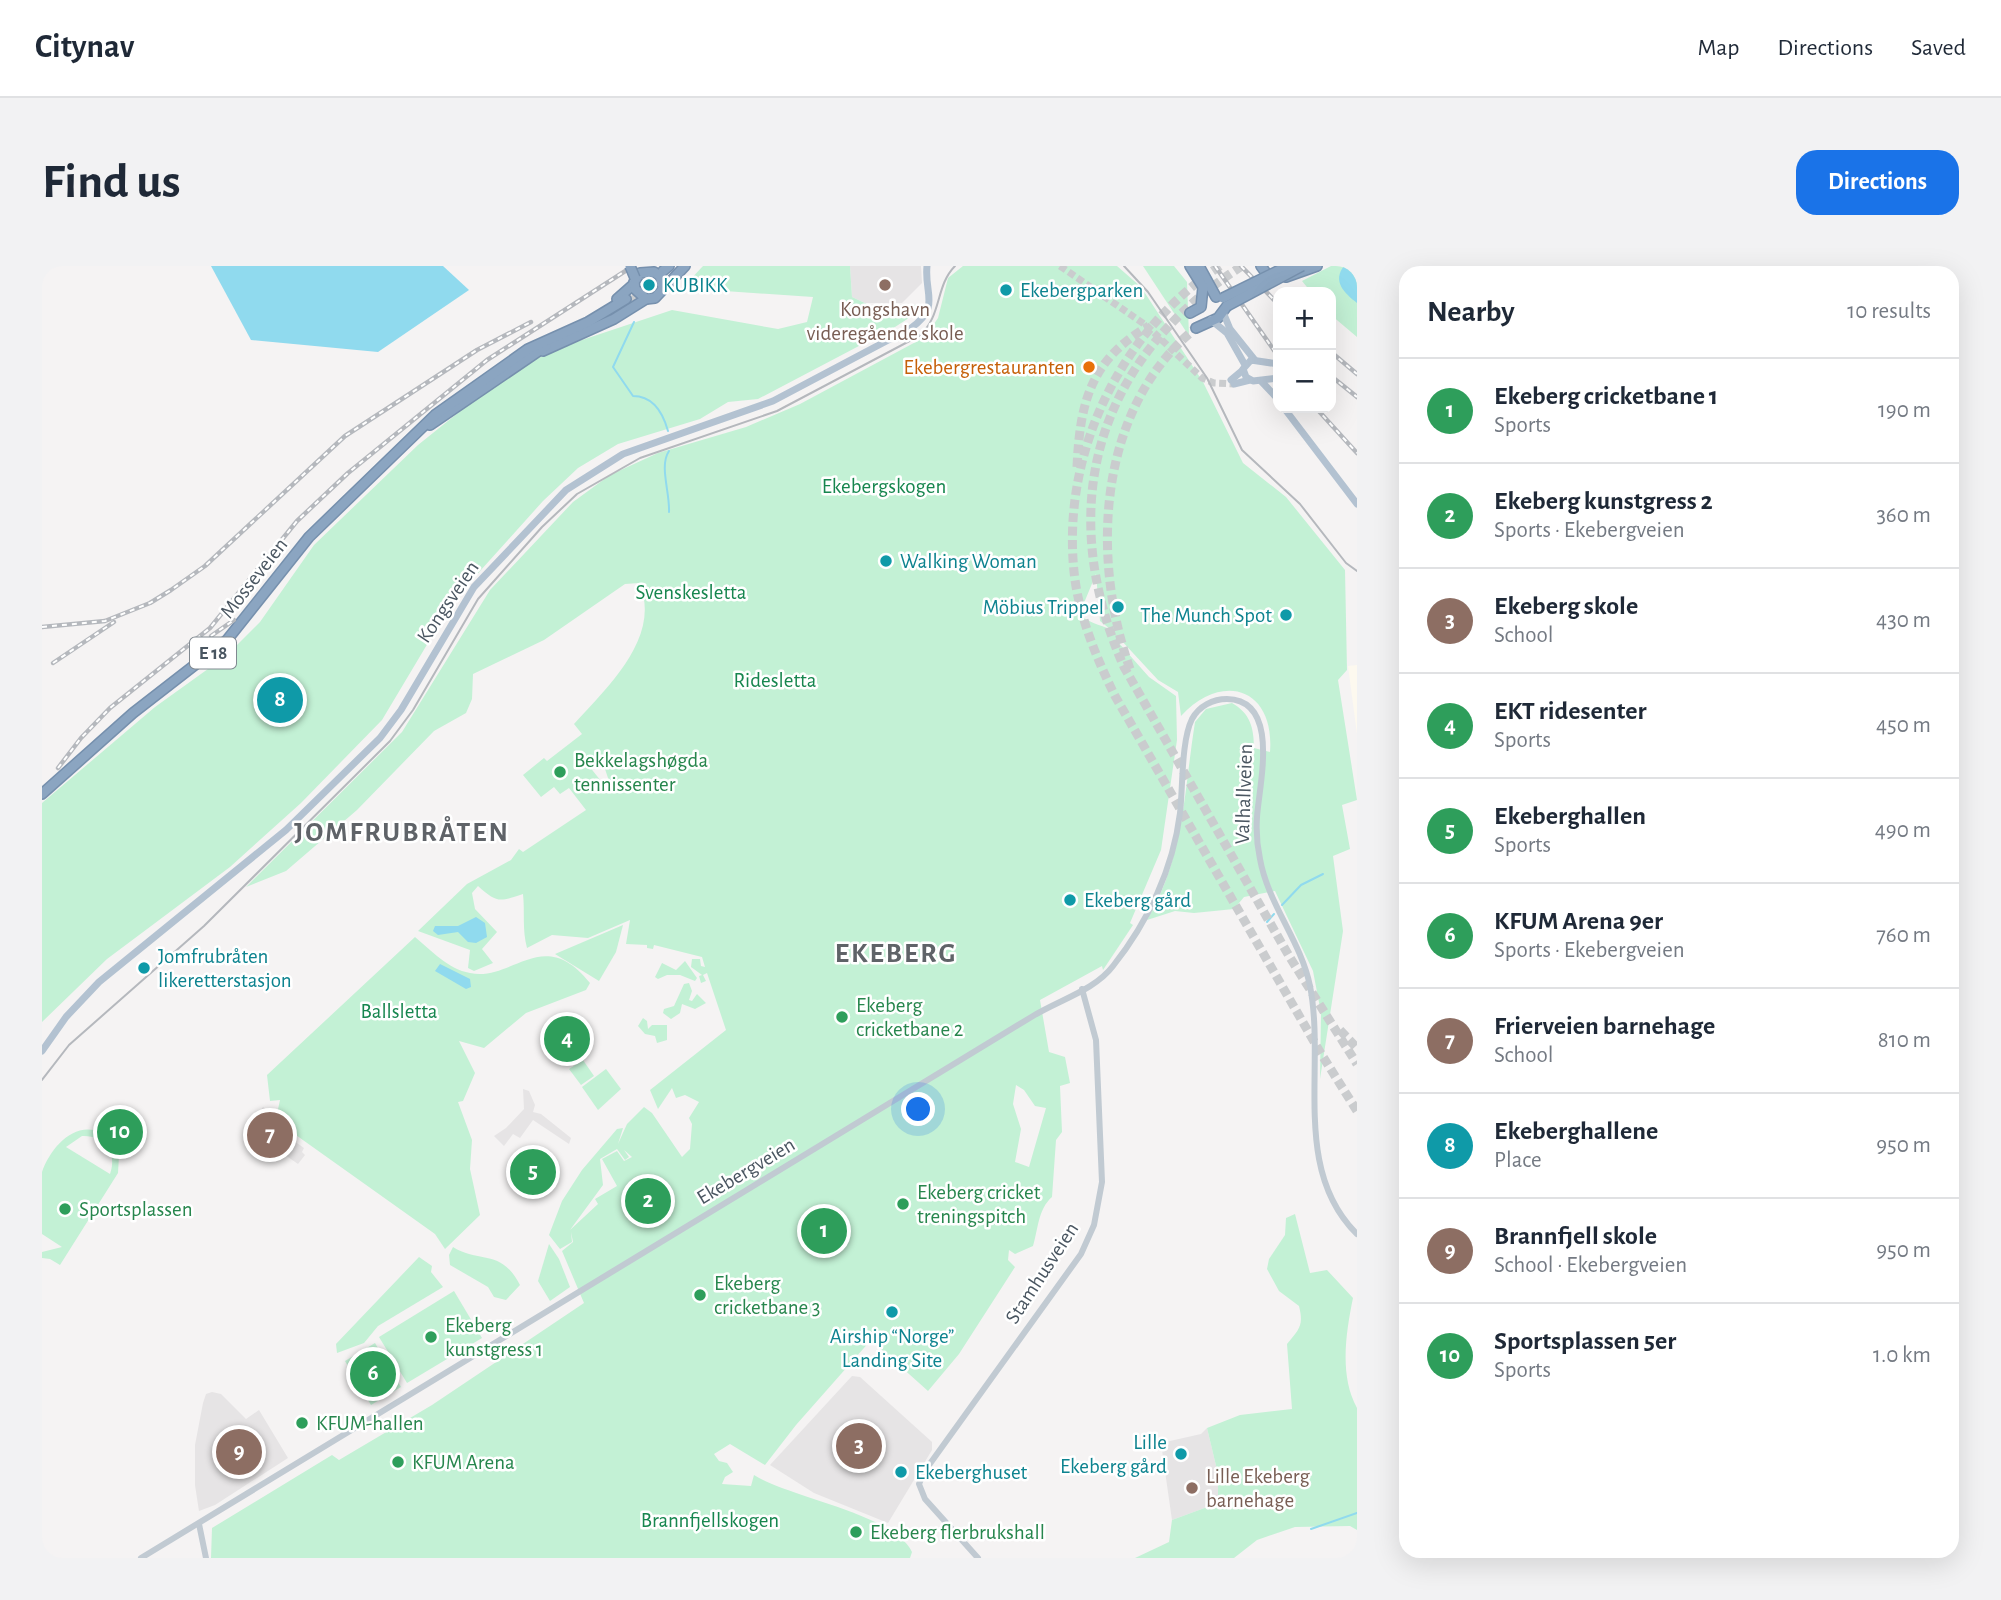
<!DOCTYPE html>
<meta charset="utf-8">
<style>
body{margin:0;font-family:"Alegreya Sans",sans-serif;background:#f2f2f3;color:#1f2937}
.controls{position:absolute;right:21px;top:21px;display:grid;overflow:hidden;border-radius:14px;box-shadow:0 7px 28px #0002}
.controls button{width:63px;height:63px;display:grid;place-items:center;padding:0;border:0;border-bottom:2px solid #e0e1e3;background:#fff;color:#1f2937;font:35px sans-serif}
.you{position:absolute;left:877px;top:844px;width:24px;height:24px;margin:-18px;border:5px solid #fff;border-radius:50%;background:#1a73e8;box-shadow:0 0 0 10px #1a73e833}
.badge{display:grid;place-items:center;width:46px;height:46px;border-radius:50%;background:#1a73e8;color:#fff;font-size:23px;font-weight:700}
.pin{position:absolute;translate:-50% -50%;border:4px solid #fff;box-shadow:0 2px 7px #0006}
.list{margin:0;padding:0;list-style:none}
h2{display:flex;justify-content:space-between;align-items:center;height:91px;margin:0;padding:0 28px;font-size:30px}
h2 small{font-size:23px;font-weight:400;color:#747a83}
.list li{display:grid;grid-template-columns:46px 1fr auto;gap:21px;align-items:center;box-sizing:border-box;height:105px;padding:0 28px;border-top:2px solid #e0e1e3}
.list b{display:block;font-size:26px;white-space:nowrap}
.list p{margin:0;font-size:23px;white-space:nowrap;color:#747a83}
.list em{font-size:23px;font-style:normal;color:#747a83}
.map{position:relative;flex:none;width:1315px;height:1292px;overflow:hidden;border-radius:21px}
header{display:flex;align-items:center;gap:42px;box-sizing:border-box;height:98px;padding:0 35px;background:#fff;border-bottom:2px solid #e0e1e3}
header strong{font-size:33px}
nav{display:flex;gap:38px;margin-inline-start:auto;font-size:24px}
.intro{display:flex;align-items:center;justify-content:space-between;box-sizing:border-box;height:168px;padding:0 42px}
h1{margin:0;font-size:49px}
.button{padding:18px 32px;border-radius:21px;background:#1a73e8;color:#fff;font-size:24px;font-weight:700}
main{display:flex;gap:42px;padding:0 42px}
aside{flex:1;background:#fff;border-radius:21px;box-shadow:0 7px 28px #0002}
.map>svg:first-child{display:block}
.commercial{fill:#fdf9ef}
.education{fill:#e6e4e5}
.green{fill:#c3f1d5;fill-rule:evenodd}
.water{fill:#90daee}
.lines{fill:none;stroke-linecap:round;stroke-linejoin:round}
.stream{stroke:#90daee;stroke-width:2}
.major-tunnel{stroke:#caccce;stroke-width:7;stroke-dasharray:7 3.5;stroke-linecap:butt}
.highway-tunnel{stroke:#caccce;stroke-width:9;stroke-dasharray:9 4.5;stroke-linecap:butt}
.highway-casing{stroke:#7690ad;stroke-width:12}
.minor{stroke:#c1cad2;stroke-width:6}
.major{stroke:#b3c2d1;stroke-width:7}
.highway{stroke:#8ba5c1;stroke-width:9}
.tram{stroke:#b5b8bd;stroke-width:2}
.rail-casing{stroke:#b5b8bd;stroke-width:4.5}
.rail{stroke:#fff;stroke-width:2;stroke-dasharray:5;stroke-linecap:butt}
.highway-bridge-casing{stroke:#7690ad;stroke-width:12;stroke-linecap:butt}
.highway-bridge{stroke:#8ba5c1;stroke-width:9}
.culture-dot{fill:#0f9aa8;stroke:#fff;stroke-width:2.5}
.education-dot{fill:#8d6e63;stroke:#fff;stroke-width:2.5}
.food-dot{fill:#e8710a;stroke:#fff;stroke-width:2.5}
.leisure-dot{fill:#2e9e5b;stroke:#fff;stroke-width:2.5}
.labels{text-anchor:middle;dominant-baseline:central;stroke-width:5;stroke-linejoin:round;paint-order:stroke}
.shield{fill:#fff;stroke:#808990;stroke-width:2}
.shield-label{font-size:19px;font-weight:bold;fill:#4a5661}
.culture-label{font-size:21px;fill:#0d838f;stroke:#fff;text-anchor:start}
.education-label{font-size:21px;fill:#785e54;stroke:#fff}
.food-label{font-size:21px;fill:#c56008;stroke:#fff;text-anchor:end}
.park-label{font-size:21px;fill:#17864f;stroke:#fff}
.street-label{font-size:21px;fill:#4a5661;stroke:#fff}
.leisure-label{font-size:21px;fill:#27864d;stroke:#fff;text-anchor:start}
.district-label{font-size:28px;font-weight:bold;letter-spacing:2px;fill:#5f6368;stroke:#fff}
</style>
<header>
<strong>Citynav</strong>
<nav><a>Map</a><a>Directions</a><a>Saved</a></nav>
</header>
<div class="intro"><h1>Find us</h1><a class="button">Directions</a></div>
<main>
<div class="map">
<svg width="1315" height="1292" viewBox="0 0 1315 1292">
<rect width="100%" height="100%" fill="#f5f3f3"/>
<!-- commercial -->
<path class="commercial" d="M1315,399V468L1306,400Z"/>
<!-- education -->
<g class="education">
<path d="M808,0H879L880,17L860,37H823L810,31Z"/>
<path d="M481,823L487,825L493,839L491,846L499,848L529,872L527,878L491,854L478,872L471,868L462,880L452,870L464,862L482,843Z"/>
<path d="M221,841L231,848L232,861L262,882L260,886L263,889L256,898L233,882L223,879L212,868L209,870L202,865Z"/>
<path d="M810,1110L818,1111L890,1176V1184L846,1257L772,1227L728,1199Z"/>
<path d="M170,1126L179,1128L204,1153L217,1144L246,1192L173,1239L157,1245L153,1219V1179L161,1137L164,1128Z"/>
<path d="M1165,1162L1176,1208V1237L1130,1254L1119,1177L1159,1168Z"/>
</g>
<!-- green -->
<g class="green">
<path d="M661,0H808L810,31L842,46L877,38L873,48L853,61L716,133L686,136L658,153L576,178L536,202L501,235L411,335L340,454L259,537L188,601L65,693L0,756V537L113,441L184,390L218,356L272,279L376,179L462,110L516,82L630,44L736,63L765,56L771,31L668,24L646,16Z"/>
<path d="M921,0H1075L1099,21L1161,116L1201,197L1244,231L1303,304L1305,404L1296,414L1315,534L1300,539L1308,583L1291,590L1301,665L1278,813L1279,747L1271,705L1233,625L1202,631L1192,643L1152,647L1133,645L1105,654C1142,592 1142,525 1153,456L1164,443L1190,437C1208,447 1212,462 1212,482L1228,486C1233,422 1180,405 1139,450L1136,426L1116,414L1078,373L1076,376L1107,411L1134,430L1135,474L1119,584L1088,657L1091,659L1061,704L1060,700L998,734L1007,786L1023,791L1028,817L1018,820L1020,866L1014,874L1010,931C996,943 996,964 991,980L973,988L967,984L966,994L973,1001L917,1088L886,1125L829,1074L754,1159L723,1199L688,1178L672,1188L677,1195L685,1197L691,1206L683,1211L680,1218L709,1220L712,1209C748,1232 853,1248 870,1286L868,1292H169L170,1262L290,1189L297,1194L390,1139L542,1037L520,985L531,976L529,966L530,976L518,983L507,969L520,935L540,904L575,863L581,862L576,878L585,858L602,841L610,847L640,891L648,883L650,858L647,852L657,836L643,829L634,832L630,822L616,843L608,824L684,764L665,707L661,709L664,715L659,717L657,710L660,709L649,701L650,693H658L659,700L663,701L660,691L612,679L611,683L605,682V679L584,678L588,654L546,672L510,669L485,682C480,663 483,647 481,628C457,636 455,637 436,620L430,627L433,643L455,666L440,683L451,697L432,705L426,702L428,684L376,665L425,618L469,594L477,583L481,586L544,544L527,522L518,528L512,521L499,531L481,509L502,492L505,495L540,468L532,458C565,422 621,370 597,317L583,318L502,374L431,408L430,433L424,447L392,465L315,544L244,605L204,621L360,466L448,324L531,236L568,209L616,187L704,161L758,138L883,71L896,52L906,12ZM1054,308L1058,355L1068,363C1057,359 1047,356 1037,349ZM557,491L560,494L570,524L567,525L547,500ZM974,819L982,824L993,840L1004,842L987,901L973,896L979,863L971,838ZM575,883L583,894L587,891L582,884L590,891L582,895L575,885L560,893L575,920L553,933L556,938L528,964L561,919L558,893Z"/>
<path d="M1101,0H1132L1145,16L1147,70Z"/>
<path d="M1289,0H1315V71L1289,49V26H1269L1260,15Z"/>
<path d="M581,659L574,686L557,715L513,688Z"/>
<path d="M373,671C390,685 406,703 428,707C471,716 501,658 548,717L544,724L484,747L442,782L417,775L433,807L421,835L416,836L430,874L428,903L438,949L403,983L393,968L237,857L235,848L238,834L228,835L225,809Z"/>
<path d="M643,695L655,712L653,715L638,709H625L616,713L613,711L620,697L634,704Z"/>
<path d="M647,717L650,725L647,734L650,735L655,728L664,737L653,743L640,738L638,747L629,753L621,747L622,743L632,740L642,718Z"/>
<path d="M601,752L605,755L606,763L610,759H625V774L615,777L613,770L603,768L596,760Z"/>
<path d="M541,794L552,810L539,819L527,803Z"/>
<path d="M564,803L579,823L556,844L540,821Z"/>
<path d="M68,848L98,867L88,884L67,871L77,890L76,907L18,999L8,993L0,992V986L20,981L0,968C0,950 0,922 0,906C8,883 31,855 58,866ZM40,870C62,869 76,887 68,908L24,881Z"/>
<path d="M1253,948L1268,1007L1285,1004L1311,1032C1304,1066 1297,1110 1315,1142V1264L1308,1260L1253,1261L1215,1274L1192,1292H1093L1127,1276L1130,1254L1176,1237V1208L1165,1162L1198,1149L1250,1143L1245,1078C1257,1063 1262,1060 1257,1040L1237,1025L1225,1003L1227,993L1243,969L1244,952Z"/>
<path d="M507,978L517,993L528,1021L508,1035L496,1015Z"/>
<path d="M411,981C438,998 459,982 478,1019L464,1034L452,1031L446,1021L408,999L407,989Z"/>
<path d="M377,991L390,1000L389,1006L401,1021L336,1060L322,1077L295,1087L294,1078Z"/>
<path d="M412,1025L440,1072L365,1117L337,1071Z"/>
<path d="M333,1077L359,1121L329,1139L303,1095Z"/>
</g>
<!-- water -->
<g class="water">
<path d="M169,0H401L427,24L336,86L209,74Z"/>
<path d="M1302,0H1315V37C1302,27 1290,15 1302,0Z"/>
<path d="M434,651L443,657L445,671L434,677L426,676L416,666L396,669L391,665L393,660H416Z"/>
<path d="M398,698L428,713L429,721L424,723L393,705Z"/>
</g>
<g class="lines">
<!-- stream -->
<g class="stream">
<path d="M592,56L571,101L591,130C612,130 621,147 626,165"/>
<path d="M627,246C628,226 617,200 627,185"/>
<path d="M1240,639L1259,619L1281,608"/>
<path d="M1225,656L1232,648"/>
<path d="M1269,1263L1315,1247"/>
</g>
<!-- major-tunnel -->
<path class="major-tunnel" d="M1018,0L1105,60L1160,112L1172,117L1192,118"/>
<!-- highway-tunnel -->
<g class="highway-tunnel">
<path d="M1178,0C1076,67 1017,192 1033,314C1039,355 1055,393 1073,430L1278,786L1315,845"/>
<path d="M1200,0C1053,94 1012,242 1082,401L1247,690L1315,798"/>
<path d="M587,37L624,8"/>
<path d="M1035,201C1038,137 1048,94 1107,60"/>
<path d="M1088,403C1048,290 1056,141 1154,62"/>
<path d="M1298,764L1315,782"/>
</g>
<!-- highway casing -->
<g class="highway-casing">
<g id="highway">
<path d="M1157,0L1174,31"/>
<path d="M1219,0L1227,11"/>
<path d="M621,5L627,0"/>
<path d="M1244,11L1275,0"/>
<path d="M575,33L592,18"/>
<path d="M604,33L593,23L592,16L598,7L612,6L618,10L621,21"/>
<path d="M1148,47L1159,41L1161,21L1148,0"/>
<path d="M1154,62L1176,52L1185,40"/>
<path d="M501,85L572,53L604,33L613,32L643,0"/>
<path d="M388,159L504,80"/>
<path d="M0,528L91,447L185,374L267,271L393,149L486,83L546,56L584,33"/>
</g>
</g>
<!-- minor -->
<g class="minor">
<path d="M157,1258L164,1292"/>
<path d="M99,1292L991,750C1017,734 1053,724 1071,700C1106,656 1131,603 1138,547C1141,522 1139,475 1150,453C1157,440 1171,433 1185,433C1239,434 1217,519 1215,551C1214,565 1215,579 1218,593C1226,638 1259,675 1268,720C1284,801 1249,903 1315,968"/>
<path d="M936,1292L883,1233L877,1218L882,1206L1039,988L1052,959L1060,916L1054,774L1040,723"/>
</g>
<!-- major -->
<g class="major">
<path d="M1181,46L1188,63L1212,93"/>
<path d="M1169,54L1185,67L1203,99"/>
<path d="M1236,98L1209,94L1201,103L1204,111L1211,115L1236,112"/>
<path d="M1189,114L1201,104"/>
<path d="M1219,115L1236,133"/>
<path d="M1192,118L1208,114"/>
<path d="M1242,142L1315,238"/>
<path d="M0,785L24,751L57,716L244,564L338,472L359,444L432,321L524,224L581,188L731,135L869,62C899,41 882,28 885,0"/>
</g>
<!-- highway -->
<use href="#highway" class="highway"/>
<!-- tram -->
<g class="tram">
<path d="M1082,0L1106,26L1165,112L1200,184L1258,238L1304,297L1315,305"/>
<path d="M0,814L27,779L162,660L348,475L371,444L436,333L500,261L535,228L598,192L735,145L877,70C900,51 893,20 913,0"/>
</g>
<!-- rail casing -->
<g class="rail-casing">
<g id="rail">
<path d="M1173,0L1236,90"/>
<path d="M1199,0L1236,38"/>
<path d="M1289,86L1315,108"/>
<path d="M1289,110L1315,131"/>
<path d="M1274,142L1315,187"/>
<path d="M0,361L63,355L108,337L129,324L163,300L303,170L435,84L489,56"/>
<path d="M169,370L192,354"/>
<path d="M11,397L72,356"/>
<path d="M16,502L39,472L68,442L168,362L255,255L306,207L445,94L591,0"/>
</g>
</g>
<!-- rail -->
<use href="#rail" class="rail"/>
<!-- highway-bridge casing -->
<g class="highway-bridge-casing">
<g id="highway-bridge">
<path d="M588,0L593,12"/>
<path d="M1181,32L1246,0"/>
<path d="M1185,40L1260,0"/>
</g>
</g>
<!-- highway-bridge -->
<use href="#highway-bridge" class="highway-bridge"/>
</g>
<!-- markers -->
<g class="culture-dot">
<circle cx="607" cy="19" r="7"/>
<circle cx="964" cy="24" r="7"/>
<circle cx="844" cy="295" r="7"/>
<circle cx="1076" cy="341" r="7"/>
<circle cx="1244" cy="349" r="7"/>
<circle cx="1028" cy="634" r="7"/>
<circle cx="102" cy="702" r="7"/>
<circle cx="850" cy="1046" r="7"/>
<circle cx="1139" cy="1188" r="7"/>
<circle cx="859" cy="1206" r="7"/>
</g>
<g class="education-dot">
<circle cx="843" cy="19" r="7"/>
<circle cx="1150" cy="1222" r="7"/>
</g>
<circle class="food-dot" cx="1047" cy="101" r="7"/>
<g class="leisure-dot">
<circle cx="518" cy="506" r="7"/>
<circle cx="800" cy="751" r="7"/>
<circle cx="861" cy="938" r="7"/>
<circle cx="23" cy="943" r="7"/>
<circle cx="658" cy="1029" r="7"/>
<circle cx="389" cy="1071" r="7"/>
<circle cx="260" cy="1157" r="7"/>
<circle cx="356" cy="1196" r="7"/>
<circle cx="814" cy="1266" r="7"/>
</g>
<g class="labels">
<!-- shield labels -->
<rect class="shield" x="148" y="371.5" width="46" height="31" rx="5"/>
<g class="shield-label">
<text x="171" y="387">E 18</text>
</g>
<!-- culture labels -->
<g class="culture-label">
<text x="621" y="19">KUBIKK</text>
<text x="978" y="24">Ekebergparken</text>
<text x="858" y="295">Walking Woman</text>
<text x="1062" y="341" text-anchor="end">Möbius Trippel</text>
<text x="1230" y="349" text-anchor="end">The Munch Spot</text>
<text x="1042" y="634">Ekeberg gård</text>
<text x="116" y="690">Jomfrubråten<tspan x="116" dy="24">likeretterstasjon</tspan></text>
<text x="850" y="1070" text-anchor="middle">Airship “Norge”<tspan x="850" dy="24">Landing Site</tspan></text>
<text x="1125" y="1176" text-anchor="end">Lille<tspan x="1125" dy="24">Ekeberg gård</tspan></text>
<text x="873" y="1206">Ekeberghuset</text>
</g>
<!-- education labels -->
<g class="education-label">
<text x="843" y="43">Kongshavn<tspan x="843" dy="24">videregående skole</tspan></text>
<text x="1164" y="1210" text-anchor="start">Lille Ekeberg<tspan x="1164" dy="24">barnehage</tspan></text>
</g>
<!-- food labels -->
<g class="food-label">
<text x="1033" y="101">Ekebergrestauranten</text>
</g>
<!-- park labels -->
<g class="park-label">
<text x="842" y="220">Ekebergskogen</text>
<text x="649" y="326">Svenskesletta</text>
<text x="733" y="414">Ridesletta</text>
<text x="357" y="745">Ballsletta</text>
<text x="668" y="1254">Brannfjellskogen</text>
</g>
<!-- street labels -->
<g class="street-label">
<text transform="translate(212 312) rotate(-52)">Mosseveien</text>
<text transform="translate(406 336) rotate(-56)">Kongsveien</text>
<text transform="translate(1202 528) rotate(-88)">Valhallveien</text>
<text transform="translate(704 905) rotate(-31)">Ekebergveien</text>
<text transform="translate(1000 1007) rotate(-57)">Stamhusveien</text>
</g>
<!-- leisure labels -->
<g class="leisure-label">
<text x="532" y="494">Bekkelagshøgda<tspan x="532" dy="24">tennissenter</tspan></text>
<text x="814" y="739">Ekeberg<tspan x="814" dy="24">cricketbane 2</tspan></text>
<text x="875" y="926">Ekeberg cricket<tspan x="875" dy="24">treningspitch</tspan></text>
<text x="37" y="943">Sportsplassen</text>
<text x="672" y="1017">Ekeberg<tspan x="672" dy="24">cricketbane 3</tspan></text>
<text x="403" y="1059">Ekeberg<tspan x="403" dy="24">kunstgress 1</tspan></text>
<text x="274" y="1157">KFUM-hallen</text>
<text x="370" y="1196">KFUM Arena</text>
<text x="828" y="1266">Ekeberg flerbrukshall</text>
</g>
<!-- district labels -->
<g class="district-label">
<text x="360" y="567">JOMFRUBRÅTEN</text>
<text x="854" y="688">EKEBERG</text>
</g>
</g>
</svg>
<div class="controls">
<button>+</button>
<button>−</button>
</div>
<div class="you"></div>
<div class="pin badge" style="left:782px;top:965px;background:#2e9e5b">1</div>
<div class="pin badge" style="left:606px;top:935px;background:#2e9e5b">2</div>
<div class="pin badge" style="left:817px;top:1180px;background:#8d6e63">3</div>
<div class="pin badge" style="left:525px;top:773px;background:#2e9e5b">4</div>
<div class="pin badge" style="left:491px;top:906px;background:#2e9e5b">5</div>
<div class="pin badge" style="left:331px;top:1108px;background:#2e9e5b">6</div>
<div class="pin badge" style="left:228px;top:869px;background:#8d6e63">7</div>
<div class="pin badge" style="left:238px;top:434px;background:#0f9aa8">8</div>
<div class="pin badge" style="left:197px;top:1186px;background:#8d6e63">9</div>
<div class="pin badge" style="left:78px;top:866px;background:#2e9e5b">10</div>
</div>
<aside>
<h2>Nearby<small>10 results</small></h2>
<ul class="list">
<li><span class="badge" style="background:#2e9e5b">1</span><div><b>Ekeberg cricketbane 1</b><p>Sports</p></div><em>190 m</em></li>
<li><span class="badge" style="background:#2e9e5b">2</span><div><b>Ekeberg kunstgress 2</b><p>Sports · Ekebergveien</p></div><em>360 m</em></li>
<li><span class="badge" style="background:#8d6e63">3</span><div><b>Ekeberg skole</b><p>School</p></div><em>430 m</em></li>
<li><span class="badge" style="background:#2e9e5b">4</span><div><b>EKT ridesenter</b><p>Sports</p></div><em>450 m</em></li>
<li><span class="badge" style="background:#2e9e5b">5</span><div><b>Ekeberghallen</b><p>Sports</p></div><em>490 m</em></li>
<li><span class="badge" style="background:#2e9e5b">6</span><div><b>KFUM Arena 9er</b><p>Sports · Ekebergveien</p></div><em>760 m</em></li>
<li><span class="badge" style="background:#8d6e63">7</span><div><b>Frierveien barnehage</b><p>School</p></div><em>810 m</em></li>
<li><span class="badge" style="background:#0f9aa8">8</span><div><b>Ekeberghallene</b><p>Place</p></div><em>950 m</em></li>
<li><span class="badge" style="background:#8d6e63">9</span><div><b>Brannfjell skole</b><p>School · Ekebergveien</p></div><em>950 m</em></li>
<li><span class="badge" style="background:#2e9e5b">10</span><div><b>Sportsplassen 5er</b><p>Sports</p></div><em>1.0 km</em></li>
</ul>
</aside>
</main>
